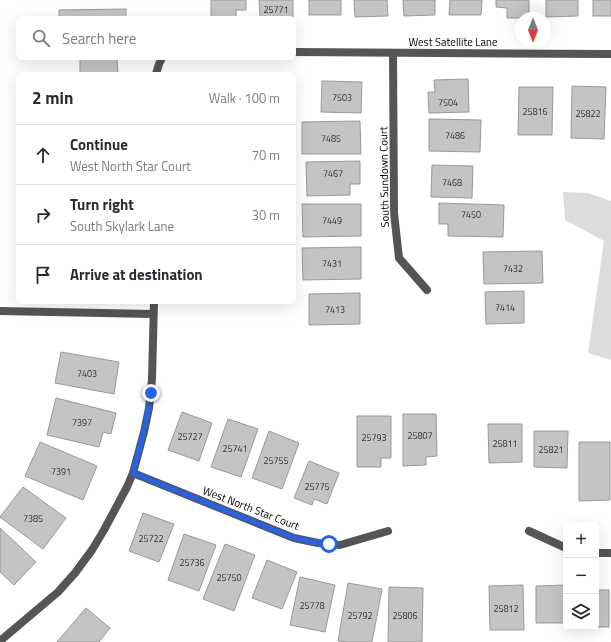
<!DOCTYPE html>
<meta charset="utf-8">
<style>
body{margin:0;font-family:"Titillium Web",sans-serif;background:#f7f7f7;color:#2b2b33}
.controls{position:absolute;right:12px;bottom:12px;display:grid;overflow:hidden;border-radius:6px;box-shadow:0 4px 16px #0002}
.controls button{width:36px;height:36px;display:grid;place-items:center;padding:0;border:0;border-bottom:1px solid #e1e1e2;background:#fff;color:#2b2b33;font:20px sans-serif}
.compass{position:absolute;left:515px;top:12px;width:36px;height:36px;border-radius:50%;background:#fff;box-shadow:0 4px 16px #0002;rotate:180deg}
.stop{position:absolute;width:12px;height:12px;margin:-9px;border:3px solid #2563eb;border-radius:50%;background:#fff}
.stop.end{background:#2563eb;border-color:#fff;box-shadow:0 1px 4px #0008}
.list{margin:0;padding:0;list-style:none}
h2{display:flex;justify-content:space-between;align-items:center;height:52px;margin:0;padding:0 16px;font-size:17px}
h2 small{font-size:13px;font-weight:400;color:#7c7c81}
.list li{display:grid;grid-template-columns:26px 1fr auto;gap:12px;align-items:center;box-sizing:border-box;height:60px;padding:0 16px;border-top:1px solid #e1e1e2}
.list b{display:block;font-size:15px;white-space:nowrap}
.list p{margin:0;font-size:13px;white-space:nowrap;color:#7c7c81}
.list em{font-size:13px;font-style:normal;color:#7c7c81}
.icon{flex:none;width:22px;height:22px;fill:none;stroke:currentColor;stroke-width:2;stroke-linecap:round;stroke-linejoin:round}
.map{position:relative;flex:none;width:611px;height:642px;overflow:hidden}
.search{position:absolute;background:#fff;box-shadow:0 4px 16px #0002;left:16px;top:16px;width:280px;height:44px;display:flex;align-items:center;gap:10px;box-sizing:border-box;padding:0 14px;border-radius:6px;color:#7c7c81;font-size:15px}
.panel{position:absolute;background:#fff;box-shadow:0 4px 16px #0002;left:16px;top:72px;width:280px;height:232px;border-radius:6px}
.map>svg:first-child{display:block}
.green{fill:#dcdcdc}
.building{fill:#c4c4c4;stroke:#999}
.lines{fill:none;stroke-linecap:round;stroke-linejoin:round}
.street{stroke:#555;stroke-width:8}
.route{stroke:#2563eb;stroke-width:5}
.labels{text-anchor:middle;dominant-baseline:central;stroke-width:3;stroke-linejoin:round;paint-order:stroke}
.number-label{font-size:9px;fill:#313131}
.street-label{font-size:11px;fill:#000;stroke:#fff}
</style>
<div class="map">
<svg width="611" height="642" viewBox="0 0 611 642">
<rect width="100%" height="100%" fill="#fff"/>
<!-- green -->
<path class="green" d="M563,192L588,193L611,201V360L588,353L604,241L565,220Z"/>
<!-- building -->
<g class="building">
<path d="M211,0H246V10H236V18H211Z"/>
<path d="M259,0H293V17L260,18Z"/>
<rect x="309" y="0" width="32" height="15"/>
<path d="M354,0H387L388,16L355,17Z"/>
<path d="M403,0H435V15L404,16Z"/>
<path d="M450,0H482L481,15H449Z"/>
<path d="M496,0H529V18H507V8L496,7Z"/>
<path d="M546,0H578V16L546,17Z"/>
<rect x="593" y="0" width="18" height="16"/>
<path d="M126,9V18H59V10Z"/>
<path d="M80,59H117L118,74H80Z"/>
<path d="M468,79L469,112L429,113L428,92H435L434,80Z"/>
<path d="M322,81L362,82L361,113L321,112Z"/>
<path d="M572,86L606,87L604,139L571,138Z"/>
<path d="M519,87H553L552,135H518Z"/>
<path d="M429,119L481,120L480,152L429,151Z"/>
<path d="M360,121L361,154H302V122Z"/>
<path d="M360,161V184H350V195L307,196L306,162Z"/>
<path d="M432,165L473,166L472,198L431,197Z"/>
<path d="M439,203L504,205L503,237L448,236V224H439Z"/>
<path d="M302,204H361V236L303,237Z"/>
<path d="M361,247V279L303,280L302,248Z"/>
<path d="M542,251L543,283L484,284L483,252Z"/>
<path d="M524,291V323L486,324L485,292Z"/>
<path d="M360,293V324L309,325V294Z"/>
<path d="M61,352L119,362L114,394L55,383Z"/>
<path d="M56,398L116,413L111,434L103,432L99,447L47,435Z"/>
<path d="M182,412L212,423L199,461L168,450Z"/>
<path d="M403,414H436L437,456L426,457V465L403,466Z"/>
<path d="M357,416H391V458H381V467H357Z"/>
<path d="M228,419L258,429L241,477L211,467Z"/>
<path d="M488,424H522V462L489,463Z"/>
<path d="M269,431L299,443L282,489L252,478Z"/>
<path d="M534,431H568L567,468L534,467Z"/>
<path d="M40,442L97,466L83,500L25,476Z"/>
<path d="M579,442H610V500L579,501Z"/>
<path d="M309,461L339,473L327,504L314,499L312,505L294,498Z"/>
<path d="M23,487L66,518L43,549L0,517Z"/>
<path d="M143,513L174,524L159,562L129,551Z"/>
<path d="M0,528L36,562L14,585L0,572Z"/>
<path d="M184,534L216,545L199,591L168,580Z"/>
<path d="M225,544L255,555L234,611L203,599Z"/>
<path d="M267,560L297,572L282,609L252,598Z"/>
<path d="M300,577L335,585L325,632L290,625Z"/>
<path d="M348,583L382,589L372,642H346L338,641Z"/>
<path d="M523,585L524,630H490L489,586Z"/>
<path d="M566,585V623H536V586Z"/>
<path d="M389,587L423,588L422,642H388Z"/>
<rect x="596" y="590" width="13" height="37"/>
<path d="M86,608L110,628L99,642H57Z"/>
</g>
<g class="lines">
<!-- street -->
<g class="street">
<path d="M294,52L604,54H611"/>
<path d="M393,53L394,213L399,258L427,290"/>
<path d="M156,74L159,64L162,58"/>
<path d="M0,311L153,314"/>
<path d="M133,473L294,538L318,543L340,545L388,531"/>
<path d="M529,531L566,548"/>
<path d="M596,553H611"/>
<path d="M0,641L58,592L75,573L92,550L104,530L127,487L133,473L144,432L149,408L152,379L154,302"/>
</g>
</g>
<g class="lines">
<!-- route -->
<path class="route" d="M151,393C147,421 140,447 133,473L294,538L318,543L329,544"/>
</g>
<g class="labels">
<!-- number labels -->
<g class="number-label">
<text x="276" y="9">25771</text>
<text x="342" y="97">7503</text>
<text x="448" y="102">7504</text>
<text x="535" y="111">25816</text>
<text x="588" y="113">25822</text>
<text x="455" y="135">7486</text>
<text x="331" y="138">7485</text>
<text x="333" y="173">7467</text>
<text x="452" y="182">7468</text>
<text x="471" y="214">7450</text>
<text x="332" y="220">7449</text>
<text x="332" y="263">7431</text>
<text x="513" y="268">7432</text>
<text x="505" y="307">7414</text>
<text x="335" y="309">7413</text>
<text x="87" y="373">7403</text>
<text x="82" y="422">7397</text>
<text x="420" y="435">25807</text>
<text x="190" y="436">25727</text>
<text x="374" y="437">25793</text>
<text x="505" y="443">25811</text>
<text x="235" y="448">25741</text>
<text x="551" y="449">25821</text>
<text x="276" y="460">25755</text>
<text x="61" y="471">7391</text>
<text x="317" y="486">25775</text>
<text x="33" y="518">7385</text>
<text x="151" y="538">25722</text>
<text x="192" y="562">25736</text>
<text x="229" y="577">25750</text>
<text x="312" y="605">25778</text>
<text x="506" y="608">25812</text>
<text x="360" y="615">25792</text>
<text x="405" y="615">25806</text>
</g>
<!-- street labels -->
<g class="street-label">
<text x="453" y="42">West Satellite Lane</text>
<text transform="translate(384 177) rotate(-91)">South Sundown Court</text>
<text transform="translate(251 508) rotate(21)">West North Star Court</text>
</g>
</g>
</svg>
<div class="controls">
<button>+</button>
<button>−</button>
<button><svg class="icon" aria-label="layers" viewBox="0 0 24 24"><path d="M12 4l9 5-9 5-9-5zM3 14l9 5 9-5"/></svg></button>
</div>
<svg class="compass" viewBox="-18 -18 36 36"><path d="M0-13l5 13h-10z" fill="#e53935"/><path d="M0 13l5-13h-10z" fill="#7c7c81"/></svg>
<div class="stop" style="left:329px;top:544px"></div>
<div class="stop end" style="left:151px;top:393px"></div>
<div class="search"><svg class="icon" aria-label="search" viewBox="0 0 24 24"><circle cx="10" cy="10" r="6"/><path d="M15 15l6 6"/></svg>Search here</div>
<section class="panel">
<h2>2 min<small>Walk · 100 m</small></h2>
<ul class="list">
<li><svg class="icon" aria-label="ahead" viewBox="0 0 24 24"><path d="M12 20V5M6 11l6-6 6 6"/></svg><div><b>Continue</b><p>West North Star Court</p></div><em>70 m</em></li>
<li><svg class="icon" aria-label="right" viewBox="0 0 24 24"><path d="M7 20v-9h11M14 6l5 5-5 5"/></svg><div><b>Turn right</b><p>South Skylark Lane</p></div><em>30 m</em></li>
<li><svg class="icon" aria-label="arrive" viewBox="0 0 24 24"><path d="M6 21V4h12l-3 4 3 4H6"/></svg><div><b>Arrive at destination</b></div></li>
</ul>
</section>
</div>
